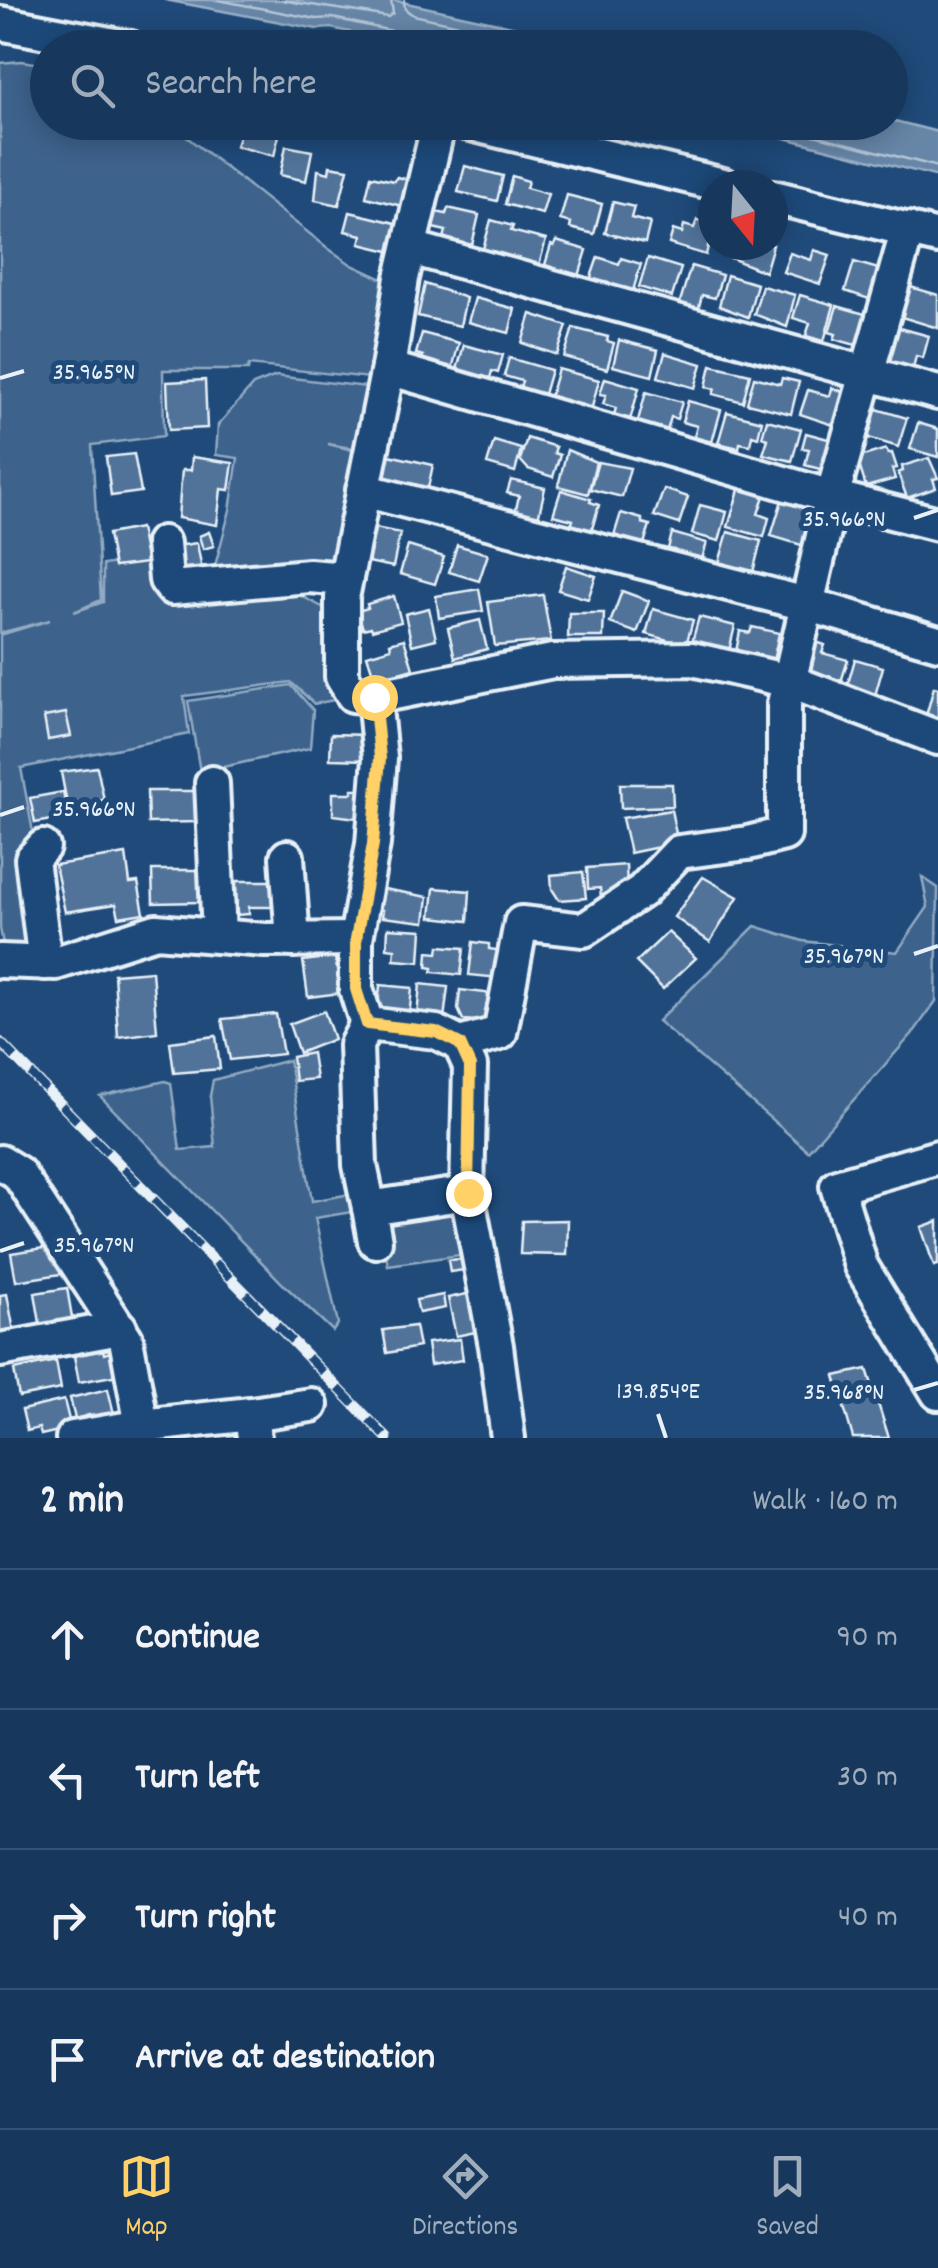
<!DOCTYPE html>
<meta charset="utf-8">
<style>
body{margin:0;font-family:Dekko,sans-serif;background:#244365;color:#f1f3f6}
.compass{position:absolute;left:698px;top:170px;width:90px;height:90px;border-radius:50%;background:#17385c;box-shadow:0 5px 25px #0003;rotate:162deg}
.stop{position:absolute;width:30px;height:30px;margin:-22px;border:8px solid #ffd166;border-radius:50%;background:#fff}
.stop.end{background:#ffd166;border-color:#fff;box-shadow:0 2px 10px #0008}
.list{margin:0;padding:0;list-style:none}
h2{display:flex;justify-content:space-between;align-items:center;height:130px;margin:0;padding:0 40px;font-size:42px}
h2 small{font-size:32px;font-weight:400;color:#9eacbb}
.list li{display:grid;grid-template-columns:65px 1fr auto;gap:30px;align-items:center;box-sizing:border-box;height:140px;padding:0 40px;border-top:2px solid #365272}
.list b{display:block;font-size:38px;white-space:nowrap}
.list em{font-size:32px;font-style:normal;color:#9eacbb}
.icon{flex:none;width:55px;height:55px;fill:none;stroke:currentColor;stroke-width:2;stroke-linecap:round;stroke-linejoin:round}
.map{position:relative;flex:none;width:938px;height:1438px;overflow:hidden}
.search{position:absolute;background:#17385c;box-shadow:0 5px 25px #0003;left:30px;right:30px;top:30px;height:110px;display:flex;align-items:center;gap:25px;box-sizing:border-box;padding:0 35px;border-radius:55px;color:#9eacbb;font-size:38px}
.sheet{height:690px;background:#17385c}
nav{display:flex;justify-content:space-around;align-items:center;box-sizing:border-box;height:140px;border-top:2px solid #365272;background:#17385c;font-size:28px;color:#9eacbb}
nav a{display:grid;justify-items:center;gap:5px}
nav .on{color:#ffd166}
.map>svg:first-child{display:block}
.green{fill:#3c628c;stroke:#92aac2;stroke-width:2.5}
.water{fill:#6685a7;stroke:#9ab0c7;stroke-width:2.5}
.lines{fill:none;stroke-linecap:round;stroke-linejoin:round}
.shore{stroke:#b4c6d8;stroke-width:2.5}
.building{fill:#517399;stroke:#e8f1f8;stroke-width:2.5}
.minor-casing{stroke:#e8f1f8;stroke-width:40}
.minor{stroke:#1f4a7a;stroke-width:32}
.rail-casing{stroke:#e8f1f8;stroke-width:11}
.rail{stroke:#1f4a7a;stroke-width:8;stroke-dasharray:22;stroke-linecap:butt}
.route{stroke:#ffd166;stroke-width:12}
.ticks{fill:none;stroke:#e8f1f8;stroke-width:4}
.ticks-label{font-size:25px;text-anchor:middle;fill:#e8f1f8;stroke:#1f4a7a;stroke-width:10;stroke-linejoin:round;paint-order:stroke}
</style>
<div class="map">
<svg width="938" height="1438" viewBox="0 0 938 1438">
<rect width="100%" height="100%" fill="#1f4a7a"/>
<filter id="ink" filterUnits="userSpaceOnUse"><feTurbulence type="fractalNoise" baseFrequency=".01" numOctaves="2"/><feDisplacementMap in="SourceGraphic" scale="20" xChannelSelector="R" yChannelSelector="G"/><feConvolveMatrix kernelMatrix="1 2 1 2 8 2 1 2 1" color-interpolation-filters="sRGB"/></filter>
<g filter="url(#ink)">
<!-- green -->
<g class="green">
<path d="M22,61L47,65L48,122L169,123L329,249L352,265L389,282L370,378L249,365L248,370H163L164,436L92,445L101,600L74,612L103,602V565L155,557L157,584L280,585L326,609L339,699L314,704L291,682L184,696L189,734L21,768L35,843L36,943L5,956L0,928V635L50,620L0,633V63Z"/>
<path d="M276,376L367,387L357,449L328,444L357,451L336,570L212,577L230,510L238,458L216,455L218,425L253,385Z"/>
<path d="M291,685L313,710L310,748L200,772L188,701Z"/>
<path d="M922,877L938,888L936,1001L914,1032L808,1151L658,1021L755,926L803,941L897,952L928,907Z"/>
<path d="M289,1060L312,1201L356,1193L358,1211L315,1218L338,1324L333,1331L283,1284L100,1096L165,1081L171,1083L180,1150L215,1147L210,1096L213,1080Z"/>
<path d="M452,1204L467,1254L388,1265L380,1225L389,1214Z"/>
</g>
<!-- water -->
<g class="water">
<path d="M165,0H393L607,47H420L331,28L317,29Z"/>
<path d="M891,120L938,132V177L726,123L890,122Z"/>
</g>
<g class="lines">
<!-- shore -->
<g class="shore">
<path d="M218,0L316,19L333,18L401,33L408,39L410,48"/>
<path d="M283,0C318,7 352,10 388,17L393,13L391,0"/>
<path d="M404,0L405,9L413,15L564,48"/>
<path d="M422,48L421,34L426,30L505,48"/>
<path d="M764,122L938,167"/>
</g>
</g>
<!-- building -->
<g class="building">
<path d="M243,122L281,127L274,156L236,146Z"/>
<path d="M286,146L312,151L306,181L280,175Z"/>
<path d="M330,166L348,169L339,205L315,200L318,170L329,173Z"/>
<path d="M465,166L503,176L497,201L458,192Z"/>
<path d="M371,176L394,181L397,177L413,181L406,207L366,197Z"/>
<path d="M512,176L528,181L526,188L548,194L542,214L505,204Z"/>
<path d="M567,195L602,204L594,234L570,228L571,223L560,220Z"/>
<path d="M613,202L634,207L631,218L650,223L645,243L605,233Z"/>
<path d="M448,208L479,215L472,245L444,238L446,231L433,228L436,212L446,214Z"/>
<path d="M350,212L408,226L401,254L360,244L362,235L345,231Z"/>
<path d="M491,220L513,226L511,231L546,240L539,265L483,249Z"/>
<path d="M697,220L713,225L706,255L669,244L673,230L682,233L684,225L694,228Z"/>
<path d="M556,241L587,250L579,276L545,265L551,245L554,246Z"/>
<path d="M731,245H773L765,272L728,257Z"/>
<path d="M814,250L830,255L820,284L783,272L790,253L811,260Z"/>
<path d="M598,257L619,264L621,258L641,264L632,294L590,280Z"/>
<path d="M648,258L681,268L672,297L639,287Z"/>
<path d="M854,262L882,270L872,300L845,291Z"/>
<path d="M691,266L722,275L715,298L702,295L698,311L679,305Z"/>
<path d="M727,275L757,284L748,317L719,306Z"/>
<path d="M425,284L466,298L460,326L418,316Z"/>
<path d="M762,286L795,295L787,327L754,314Z"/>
<path d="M907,286L938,295V328L898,316Z"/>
<path d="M800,295L834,305L824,341L806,336L810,323L793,318Z"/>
<path d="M475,298L515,309L509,333L468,322Z"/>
<path d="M837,306L872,316L863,347L834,339L836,334L829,332Z"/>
<path d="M531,314L567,326L557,355L522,343Z"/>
<path d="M896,327L929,336L923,358L916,356L912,372L885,365Z"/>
<path d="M573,328L608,337L607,341L614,343L607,369L564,357Z"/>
<path d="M422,333L459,343L451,373L421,365L423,356L416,354Z"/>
<path d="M619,340L658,350L652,376L613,366Z"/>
<path d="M464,345L503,355L498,373L492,371L489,382L456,373Z"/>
<path d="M665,353L702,364L695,388L658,377Z"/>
<path d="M509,358L551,370L542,401L518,394L522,381L504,376Z"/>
<path d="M711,365L750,374L743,402L713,394L715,389L706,387Z"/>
<path d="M558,369L599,380L591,411L549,400Z"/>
<path d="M754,377L780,384L782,378L799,382L791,414L747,403Z"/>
<path d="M605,378L639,388L630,420L614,415L616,408L603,404L606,395L600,394Z"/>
<path d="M205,380L207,428L169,430L167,382Z"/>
<path d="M832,388L853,395L842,428L800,414L808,390L830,396Z"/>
<path d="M646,392L682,402L677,419L671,417L667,431L637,424Z"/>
<path d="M688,401L721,410L712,442L694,437L697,426L682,422Z"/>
<path d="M870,407L907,418L898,447L862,436Z"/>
<path d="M727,412L762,421L758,437L752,435L750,445L740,443L739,448L718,443Z"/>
<path d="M767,420L801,429L792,461L763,454L768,439L762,437Z"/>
<path d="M918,423L938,429V457L910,449Z"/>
<path d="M806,433L839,442L831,472L805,465L809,449L802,448Z"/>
<path d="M527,438L556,447L554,453L560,455L553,477L528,469L520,460Z"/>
<path d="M494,441L521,449L515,472L487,464Z"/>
<path d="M886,449L888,454L892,453L897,468L892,469L895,479L866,487L857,458Z"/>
<path d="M567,450L596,462L588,494L558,486Z"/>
<path d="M134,454L141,492L111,496L106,457Z"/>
<path d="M389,455L433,465L426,497L383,481Z"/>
<path d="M192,457L233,463L229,490L221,489L217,525L178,518L182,470H191Z"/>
<path d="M929,458L938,478L933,479L936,488L907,498L898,473L903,471L902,466Z"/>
<path d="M598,462L630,468L622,497L590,489Z"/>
<path d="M511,480L545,488L537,523L514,517L519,496L507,493Z"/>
<path d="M740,486L765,493L758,514L769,518L764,537L728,527Z"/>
<path d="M664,489L688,497L679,524L654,516Z"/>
<path d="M561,490L591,499L590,502L599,505L589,539L569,533L573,520L553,515Z"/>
<path d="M783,497L820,507L808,547L771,536Z"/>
<path d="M700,505L727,512L719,541L692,534Z"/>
<path d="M621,513L642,519V523L650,525L643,547L613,539Z"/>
<path d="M140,528L147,563L114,567L108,534Z"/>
<path d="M375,528L400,533L393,567L368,562Z"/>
<path d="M209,532L214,546L203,549L199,536Z"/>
<path d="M728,532L761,541L752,576L718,566Z"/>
<path d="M672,533L707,543L700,565L672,557L674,550L668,549Z"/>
<path d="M197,543L202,570L177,574L170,547Z"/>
<path d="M457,545L488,554L479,581L449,572Z"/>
<path d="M408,546L444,557L435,584L400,574Z"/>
<path d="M566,566L596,576L588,599L558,590Z"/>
<path d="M479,589L483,611L439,618L436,596Z"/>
<path d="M622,591L649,601L637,633L610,623Z"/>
<path d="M543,595L551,641L495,646L488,602Z"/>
<path d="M394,596L401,622L372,630L371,627L363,629L358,611L368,608L367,604Z"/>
<path d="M429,608L436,639L412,645L405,614Z"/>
<path d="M653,609L693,620L686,645L646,634Z"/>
<path d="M569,613H604L603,637H568Z"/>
<path d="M699,617L735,626L727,659L690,649Z"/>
<path d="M480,620L487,649L455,658L448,628Z"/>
<path d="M752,627L779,633L772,666L735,657L740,631L750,633Z"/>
<path d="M404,639L413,669L375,680L367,655L391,648L390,643Z"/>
<path d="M813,641L825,645L822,653L848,660L840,685L803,675Z"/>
<path d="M855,659L883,667L872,706L845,694Z"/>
<path d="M934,687L938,688V724L926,716Z"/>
<path d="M66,713L71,736L48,740L44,717Z"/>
<path d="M331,734L370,735L369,760L330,759Z"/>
<path d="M97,767L104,800L67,804L61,772Z"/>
<path d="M620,784H672L673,806L621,808Z"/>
<path d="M352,789H365V819L333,815V793H352Z"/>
<path d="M147,791H195L197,822L148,823Z"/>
<path d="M63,792L68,817L35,823L30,798Z"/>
<path d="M671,810L678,843L630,853L622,818Z"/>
<path d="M126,854L130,883L138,882L144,913L119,917L116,904L65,912L55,865Z"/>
<path d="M626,865L627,889L616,896L601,898L600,888L588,889L587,868Z"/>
<path d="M152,870H201L202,902L153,903Z"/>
<path d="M583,872L586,898L559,900L552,889L551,875Z"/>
<path d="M703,877L738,897L710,942L674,917Z"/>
<path d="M236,881H283L284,907H249V914L237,915Z"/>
<path d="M434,888L470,891L468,921L431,917Z"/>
<path d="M384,889L428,897L425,922L382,917L383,910L376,909L377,902H382Z"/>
<path d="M388,928L422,930L420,962L394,960L395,949L387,948Z"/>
<path d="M668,932L696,958L663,989L636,962Z"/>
<path d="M473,942L489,944V949L503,951L499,978L469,975Z"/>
<path d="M439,946L464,948L461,975L432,972L433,968L427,967L428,952L438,953Z"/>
<path d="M335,957L341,993L308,997L303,961Z"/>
<path d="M152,971L157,1032L118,1037L114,974Z"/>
<path d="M420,984L448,987L444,1019L417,1017Z"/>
<path d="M380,985L412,988L409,1018L386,1015V1008L378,1007Z"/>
<path d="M460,990L494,994L491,1022L463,1020L458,1009Z"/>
<path d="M324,1011L334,1039L299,1053L289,1024Z"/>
<path d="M276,1014L283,1054L230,1060L222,1019Z"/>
<path d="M216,1036L220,1069L174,1073L170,1042Z"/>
<path d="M312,1053L316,1079L295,1081L292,1057Z"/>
<path d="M568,1220L567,1255L520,1254L522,1221Z"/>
<path d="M938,1221V1265L934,1266L921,1227Z"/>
<path d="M57,1246L61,1274L16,1281L11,1253Z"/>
<path d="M462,1259L464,1270L450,1272L448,1260Z"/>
<path d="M67,1288L73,1323L41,1329L35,1293Z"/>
<path d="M476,1292L485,1330L456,1336L448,1298Z"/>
<path d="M7,1294L14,1331L0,1333V1295Z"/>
<path d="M443,1295L445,1308L419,1313L416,1300Z"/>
<path d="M415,1326L419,1347L387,1353L383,1330Z"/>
<path d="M460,1339L463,1360L430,1365L427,1343Z"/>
<path d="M103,1350L104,1354L113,1351L118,1375L79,1382L74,1356Z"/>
<path d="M56,1361L61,1389L19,1397L14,1370Z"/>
<path d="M867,1369L889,1438H853L835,1376Z"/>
<path d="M108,1389L114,1414L90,1420L89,1415L75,1419L70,1398Z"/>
<path d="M64,1400L71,1428L41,1435L39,1428L27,1431L22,1410Z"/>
</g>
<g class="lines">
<!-- minor casing -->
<g class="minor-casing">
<g id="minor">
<path d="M0,23L130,48"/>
<path d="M439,122L402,278L388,368L342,598V677L353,695L374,697L553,661L692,659L789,681L938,738"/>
<path d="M463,122L723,185"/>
<path d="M773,197L938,237"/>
<path d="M411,248L938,393"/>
<path d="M388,368L832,497L938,524"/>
<path d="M363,490L806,604L938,643"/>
<path d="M163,543L166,580L172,588L309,576L346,579"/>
<path d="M374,697L380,758L373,844L356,939V989L367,1024L436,1032L460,1044L470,1066L467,1193L496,1346L508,1438"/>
<path d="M212,783L219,936"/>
<path d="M43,847L32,859L45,963"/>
<path d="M287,857L293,940"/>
<path d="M0,961L56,963L156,931L265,940L356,939"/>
<path d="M367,1024L356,1045L360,1165L369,1208L467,1193"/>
<path d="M460,1044L500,1033L521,923L584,930L642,891L679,852L748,843L784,834V704L832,497L908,229"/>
<path d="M938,1157L837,1186L861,1266L938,1393"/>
<path d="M0,1162L18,1173L126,1339L142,1426L73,1438"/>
<path d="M369,1208L375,1241"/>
<path d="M0,1350L120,1328"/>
<path d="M251,1414L311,1405"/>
<path d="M142,1426L251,1414L254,1438"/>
</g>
</g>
<!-- minor -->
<use href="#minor" class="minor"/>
<!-- rail casing -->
<g class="rail-casing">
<path id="rail" d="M0,1042L387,1438"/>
</g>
<!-- rail -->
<use href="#rail" class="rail"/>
</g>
</g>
<g class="lines" filter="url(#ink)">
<!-- route -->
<path class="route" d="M374,697L380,758L373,844L356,939V989L367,1024L436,1032L460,1044L470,1066L468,1193"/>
</g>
<!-- ticks -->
<path class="ticks" d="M0,378L24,371M914,518L938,510M0,815L24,807M914,954L938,946M0,1251L24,1243M914,1390L938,1383M658,1414L666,1438"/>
<g class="ticks-label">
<text x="94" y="379">35.965°N</text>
<text x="844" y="526">35.966°N</text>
<text x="94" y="816">35.966°N</text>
<text x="844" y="963">35.967°N</text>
<text x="94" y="1252">35.967°N</text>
<text x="658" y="1398">139.854°E</text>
<text x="844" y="1399">35.968°N</text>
</g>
</svg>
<svg class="compass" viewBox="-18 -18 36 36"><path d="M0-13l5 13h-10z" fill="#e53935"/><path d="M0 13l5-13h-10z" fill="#9eacbb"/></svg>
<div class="stop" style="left:374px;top:697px"></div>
<div class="stop end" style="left:468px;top:1193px"></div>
<div class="search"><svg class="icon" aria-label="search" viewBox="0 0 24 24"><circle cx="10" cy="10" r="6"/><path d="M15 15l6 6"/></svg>Search here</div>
</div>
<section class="sheet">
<h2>2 min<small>Walk · 160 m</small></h2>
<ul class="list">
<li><svg class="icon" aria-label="ahead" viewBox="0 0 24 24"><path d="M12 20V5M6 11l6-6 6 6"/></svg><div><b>Continue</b></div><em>90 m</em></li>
<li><svg class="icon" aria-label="left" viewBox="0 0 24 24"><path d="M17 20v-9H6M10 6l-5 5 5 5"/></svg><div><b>Turn left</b></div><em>30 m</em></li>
<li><svg class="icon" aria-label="right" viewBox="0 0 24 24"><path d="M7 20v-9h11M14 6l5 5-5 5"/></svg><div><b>Turn right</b></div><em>40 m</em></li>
<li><svg class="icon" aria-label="arrive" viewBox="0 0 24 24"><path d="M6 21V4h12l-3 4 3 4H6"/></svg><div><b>Arrive at destination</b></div></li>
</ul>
</section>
<nav>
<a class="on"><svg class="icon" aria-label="map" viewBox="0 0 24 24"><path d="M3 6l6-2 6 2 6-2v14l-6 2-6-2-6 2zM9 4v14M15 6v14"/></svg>Map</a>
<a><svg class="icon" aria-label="directions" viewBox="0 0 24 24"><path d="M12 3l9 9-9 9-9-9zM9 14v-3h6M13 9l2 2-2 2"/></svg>Directions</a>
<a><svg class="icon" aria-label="saved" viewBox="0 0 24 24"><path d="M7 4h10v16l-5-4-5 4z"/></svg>Saved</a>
</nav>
